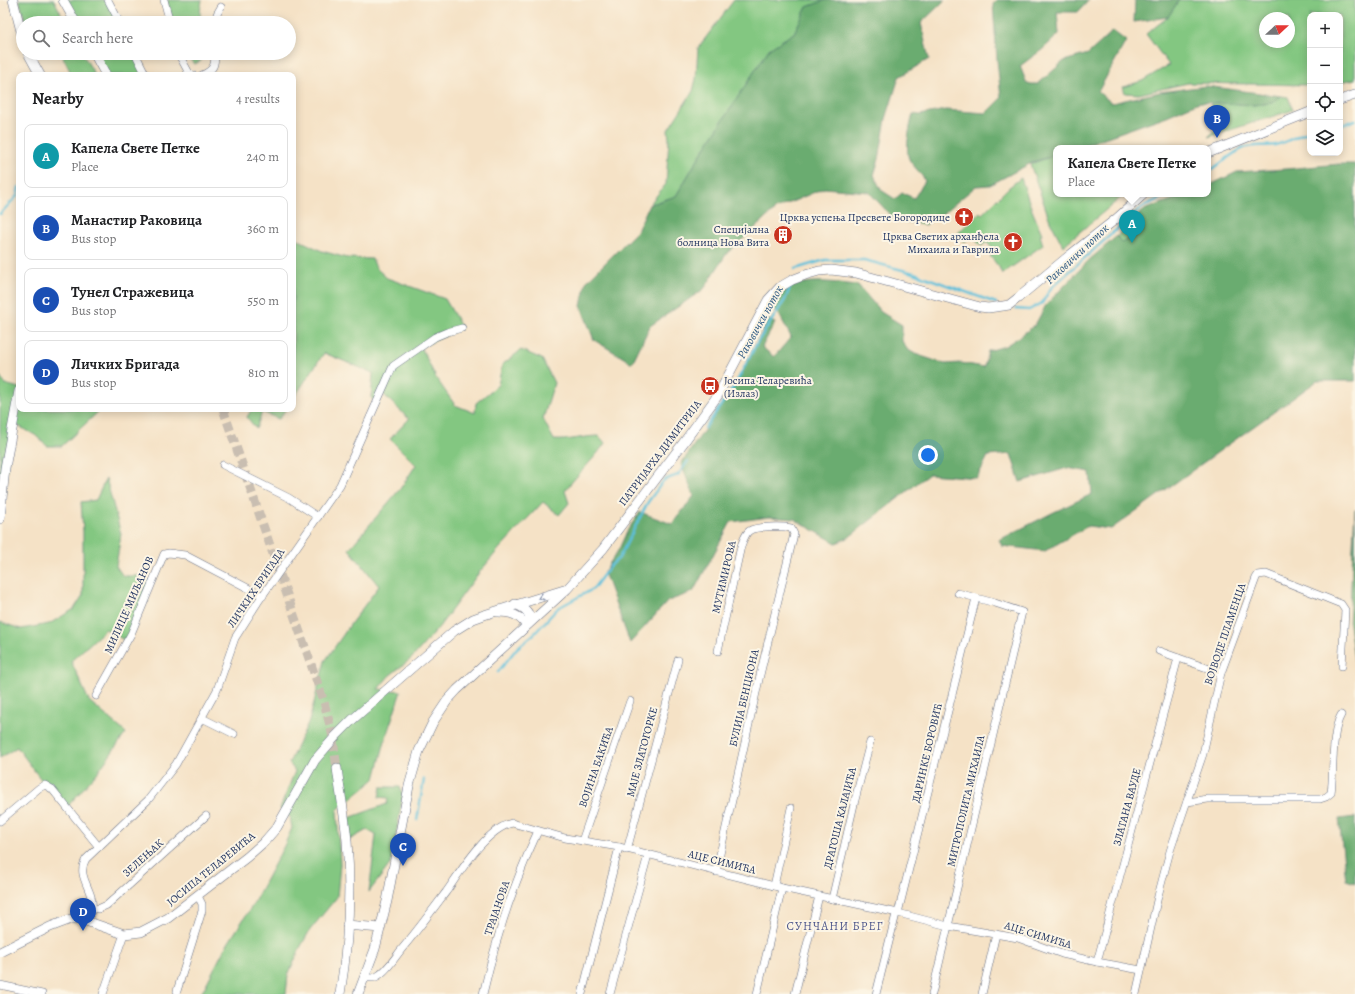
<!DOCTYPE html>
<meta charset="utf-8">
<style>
body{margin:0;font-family:Alegreya,serif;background:#f2f2f2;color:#202124}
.controls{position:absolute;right:12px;top:12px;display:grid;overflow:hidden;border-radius:8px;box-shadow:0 2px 10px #0003}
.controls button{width:36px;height:36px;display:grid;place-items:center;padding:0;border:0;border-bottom:1px solid #e0e0e0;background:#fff;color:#202124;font:20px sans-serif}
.compass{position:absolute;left:1259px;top:12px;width:36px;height:36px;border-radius:50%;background:#fff;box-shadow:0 2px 10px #0003;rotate:68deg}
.you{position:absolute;left:928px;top:455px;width:14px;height:14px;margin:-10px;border:3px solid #fff;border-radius:50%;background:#1a73e8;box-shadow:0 0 0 6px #1a73e833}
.badge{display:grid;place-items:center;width:26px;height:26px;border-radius:50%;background:#c8321e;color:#fff;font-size:13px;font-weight:700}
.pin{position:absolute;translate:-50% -33px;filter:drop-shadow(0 1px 2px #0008)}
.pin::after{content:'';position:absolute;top:21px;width:14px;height:12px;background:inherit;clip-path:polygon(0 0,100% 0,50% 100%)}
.popup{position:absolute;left:1053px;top:145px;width:158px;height:52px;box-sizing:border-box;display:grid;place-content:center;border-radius:8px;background:#fff;filter:drop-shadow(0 1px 3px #0005);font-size:13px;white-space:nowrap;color:#757577}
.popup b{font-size:15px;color:#202124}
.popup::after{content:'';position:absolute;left:50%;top:100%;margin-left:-8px;border:8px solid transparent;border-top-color:#fff}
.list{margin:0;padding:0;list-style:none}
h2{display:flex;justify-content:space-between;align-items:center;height:52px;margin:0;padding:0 16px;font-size:17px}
h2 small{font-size:13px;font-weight:400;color:#757577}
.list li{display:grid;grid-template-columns:26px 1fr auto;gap:12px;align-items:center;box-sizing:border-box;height:64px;margin:0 8px 8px;padding:0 8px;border:1px solid #e0e0e0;border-radius:8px}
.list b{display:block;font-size:15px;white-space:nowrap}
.list p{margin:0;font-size:13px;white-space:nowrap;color:#757577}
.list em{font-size:13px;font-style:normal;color:#757577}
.icon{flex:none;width:22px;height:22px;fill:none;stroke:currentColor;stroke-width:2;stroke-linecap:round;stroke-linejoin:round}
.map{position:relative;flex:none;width:1355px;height:994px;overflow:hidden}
.search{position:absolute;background:#fff;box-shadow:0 2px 10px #0003;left:16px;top:16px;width:280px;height:44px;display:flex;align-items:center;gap:10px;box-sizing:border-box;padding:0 14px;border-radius:22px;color:#757577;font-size:15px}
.panel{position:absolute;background:#fff;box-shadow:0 2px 10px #0003;left:16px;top:72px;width:280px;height:340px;border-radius:8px}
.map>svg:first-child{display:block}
.green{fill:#83c781;stroke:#4f7b70;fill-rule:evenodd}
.forest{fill:#6aac6f;stroke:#426e66}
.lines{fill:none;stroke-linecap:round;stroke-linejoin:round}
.stream{stroke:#5dc0db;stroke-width:2.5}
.secondary-tunnel{stroke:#c9beb1;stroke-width:9;stroke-dasharray:9 4.5;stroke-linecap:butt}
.street-casing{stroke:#676e82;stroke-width:8}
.secondary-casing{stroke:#676e82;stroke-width:10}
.street{stroke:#fff;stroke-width:7}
.secondary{stroke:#fff;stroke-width:9}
.oneway{stroke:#8d97ae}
.labels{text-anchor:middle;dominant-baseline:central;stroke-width:4;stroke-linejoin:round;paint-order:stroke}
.poi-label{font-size:11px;fill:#1b2f5e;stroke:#fcf5e5;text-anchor:end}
.street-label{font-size:11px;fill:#1b2f5e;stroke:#fcf5e5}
.water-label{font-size:12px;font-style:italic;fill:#2f5a84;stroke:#fcf5e5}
.neighbourhood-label{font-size:12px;letter-spacing:1px;fill:#4f588c;stroke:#fcf5e5}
</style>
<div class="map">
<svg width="1355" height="994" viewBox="0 0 1355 994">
<rect width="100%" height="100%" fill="#fcf5e5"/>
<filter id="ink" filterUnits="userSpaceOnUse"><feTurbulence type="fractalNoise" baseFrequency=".025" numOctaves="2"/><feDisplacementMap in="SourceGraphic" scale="8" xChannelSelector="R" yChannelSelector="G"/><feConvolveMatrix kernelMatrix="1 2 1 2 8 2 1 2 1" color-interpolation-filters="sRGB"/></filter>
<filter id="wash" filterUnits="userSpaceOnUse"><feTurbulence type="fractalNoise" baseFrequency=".012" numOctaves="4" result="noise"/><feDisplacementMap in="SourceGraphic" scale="16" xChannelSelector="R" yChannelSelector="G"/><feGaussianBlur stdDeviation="0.9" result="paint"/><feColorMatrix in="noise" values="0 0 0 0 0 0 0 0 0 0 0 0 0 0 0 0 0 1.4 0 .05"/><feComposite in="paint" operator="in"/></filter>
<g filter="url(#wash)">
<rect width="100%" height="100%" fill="#f5e2c6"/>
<!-- green -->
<g class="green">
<path d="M19,0H54L66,23H44L39,15L35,16L34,23H26Z"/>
<path d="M63,0H108L119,23H76Z"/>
<path d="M167,0H202L200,12L201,23H173Z"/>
<path d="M734,0H826L807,7L794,33L769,49L699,157L676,196L649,205L666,184L669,139L668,130L693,91L696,79L698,48Z"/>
<path d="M1179,0H1355V79L1340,82V15H1310V85L1188,83L1139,94L1125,93L1123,87L1142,81L1169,65L1146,34L1168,17ZM1265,18H1289V42H1265Z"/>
<path d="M61,53H82L95,75H72Z"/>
<path d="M94,53H134L145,75H106Z"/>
<path d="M185,53H201V61L194,64Z"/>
<path d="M1281,96L1288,97L1293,110L1208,137L1218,128L1210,102L1254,105L1271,103Z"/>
<path d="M1056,155V194H1125L1063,246L1050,221L1030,164Z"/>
<path d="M1021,178L1032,210L1042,234L1040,235L1043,245L1002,274L999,267L990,256L995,252L987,242L981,246L972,235L964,242L958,233L980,212L982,214L1008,188Z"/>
<path d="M1138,215L1143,231L1139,234L1130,237L1121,243L1117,236Z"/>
<path d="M293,237L322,251L347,258L372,259L377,269L387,278L445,299L462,328L421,347L436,378L455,405L475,413L476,403L498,385L502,365L521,350L542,359L554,383L543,419L554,440C569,441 584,436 599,436L605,443C594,460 577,474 565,491L569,503L559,515L543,502L499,549L478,574L439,627L412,658L389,676L378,689L401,691L386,737L375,779L337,810L340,864L337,897L310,930L301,946L288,975L286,994H201L225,948L252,906L284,846L292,828L290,817L280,809L295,771L289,763L309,721L325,661L352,622L379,586L349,549L400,489L416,465L390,439L409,419L382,393L378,403L371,398L373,373L324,353L293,399Z"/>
<path d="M0,376L5,384L19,388V409H101L62,446H47L35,435L13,423L0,519Z"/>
<path d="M252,409H286L279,419L262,412L256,429L247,417Z"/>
<path d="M106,478L121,534L116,566L123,576H139L152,581L127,642L106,629L71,661L89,701L126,733L97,773L66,808L45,785L17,747L0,758V622L21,629L49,624L74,609L83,595V532L81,502L96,500Z"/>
<path d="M381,787H400L403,795L391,863L369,892L376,835L367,830L349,840V818L387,804L388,798L379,797Z"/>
</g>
<!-- forest -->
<g class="forest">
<path d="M826,0H945L921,23L929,59L899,77L886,119L879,159L874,175L881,190L895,199L902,193L914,198L925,181C921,173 915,168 910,161C904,152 910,125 913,114L920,115L945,110L986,113L1001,98L997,60L993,4L997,0H1089L1078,12H1057L1059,34L1043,49L1020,66L1027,84H1038L1064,61L1088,54L1113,31L1126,41L1098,92L1112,103L1160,92L1206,86L1281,96L1271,103L1254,105L1199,102L1167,116L1076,148H1056V155L1033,162L990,185L976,186L945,212L925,225L895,220L869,192L824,188L776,209L727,253L704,289L650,326L632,363L594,340L581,306L586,282L637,231L649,205L676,196L699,157L769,49L794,33L807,7Z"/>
<path d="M1135,0H1179L1168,17L1134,22Z"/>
<path d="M1339,164H1355V381H1317L1111,529L1088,526L1045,551L1002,546L999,540L1052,513L1092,494L1090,472L1067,468L1020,482L1011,454L988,456L977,478L929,474L848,538L836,543L794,519L769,517L731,522L693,592L668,601L630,643L604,572L619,549L627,531L640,512L672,524L694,496L681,464L735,385L768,320L775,323L762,347L774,357L791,337L779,314L771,308C774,304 776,298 780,295C800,275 833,283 858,285L881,312L902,325V341L907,349L915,354L945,364L961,363L984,367L988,351L1005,346L1019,337L1035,325L1046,305L1088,261L1117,236L1121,243L1139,234L1143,231L1138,215L1146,209L1188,194H1208V186L1237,172L1286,169Z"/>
<path d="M1355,509V666L1349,625Z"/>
<path d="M1355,817V883L1346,880L1339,819Z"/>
</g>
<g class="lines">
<!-- stream -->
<g class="stream">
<path d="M1340,126L1355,120"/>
<path d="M1208,172C1221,164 1230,154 1244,148C1254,144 1265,147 1275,145C1288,142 1298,135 1310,131"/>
<path d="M0,214L17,196L19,187"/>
<path d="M795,269L825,260H864L914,273L996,303"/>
<path d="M1016,309L1029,310L1042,303L1051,288L1135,213L1146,205L1170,194"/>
<path d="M705,428L735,385L758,341L785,300L791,285"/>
<path d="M498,672L517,648L534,634L558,608L593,589L610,566L619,558L648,502L664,480L678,475L688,461"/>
<path d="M417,820L424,779"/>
</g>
</g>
</g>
<g filter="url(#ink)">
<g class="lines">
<!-- secondary-tunnel -->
<path class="secondary-tunnel" d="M223,409L324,702L332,733L337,768"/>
<!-- street casing -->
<g class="street-casing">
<g id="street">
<path d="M108,0L120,23"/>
<path d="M164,0L170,23"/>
<path d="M216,23L217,14L221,7"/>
<path d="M135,53L146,75"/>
<path d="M178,53L189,73L193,75"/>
<path d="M202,75C214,70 215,65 215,53"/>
<path d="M223,465L289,498L318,517"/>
<path d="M1159,651L1221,673"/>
<path d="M96,696L131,634L164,554L169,553L185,555L263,596"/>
<path d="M202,718L234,734"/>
<path d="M1187,802L1208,799H1320L1326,797L1331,793C1334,772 1331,732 1341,715"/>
<path d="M0,821L39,788L45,785L52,789L99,847"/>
<path d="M582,841L630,701"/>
<path d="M627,850L678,660"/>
<path d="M716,872L760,675L794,534L791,528C783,526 755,526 749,531C745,534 743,541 741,546L718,651"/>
<path d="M774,886L791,808"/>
<path d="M832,899L855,800L870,742"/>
<path d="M92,908L98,909L107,905L206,816"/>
<path d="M898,913L976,598"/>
<path d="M87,921C89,917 91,913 92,909C95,890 75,877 86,859L148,800L176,764L217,690L235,638L258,602L340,485L393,366L435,337L447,332L462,328"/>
<path d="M1097,962L1178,658"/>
<path d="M364,977C368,978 372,979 376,977C386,972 394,959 401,950C417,931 431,912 446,892C461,871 486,829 512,823L565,838L619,847L782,888L898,913L948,926L1018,938L1062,954L1097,962L1141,970"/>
<path d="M0,985L42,994"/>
<path d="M177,991L202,911V904L198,896"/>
<path d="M103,994L124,934"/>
<path d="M483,994C496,938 514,882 538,831"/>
<path d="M582,994L619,847"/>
<path d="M610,994L648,855"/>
<path d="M757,994L782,888"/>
<path d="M795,994L819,896"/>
<path d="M876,994L896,914"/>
<path d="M932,994L1022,612L995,603L958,593"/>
<path d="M982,994L996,934"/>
<path d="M1136,994L1158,896L1170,851L1203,754L1221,673L1256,578L1258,575L1266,574L1341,604L1345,610L1342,666"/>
</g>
</g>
<!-- secondary casing -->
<g class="secondary-casing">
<g id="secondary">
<path d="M13,0L23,39"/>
<path d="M63,0L76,23"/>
<path d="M28,53L40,75"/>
<path d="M94,53L106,75"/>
<path d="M1340,100L1355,95"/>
<path d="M1208,153L1310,112"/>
<path d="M0,519L5,468L19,391"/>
<path d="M515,604C524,608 530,611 530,622"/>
<path d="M498,612C511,612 519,615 526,625"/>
<path d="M337,768C340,792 345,817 347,841C351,890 348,946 340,994"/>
<path d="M347,925L380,928"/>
<path d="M0,952L50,927L71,919H80L124,934L141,932L168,918L247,857L264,842L277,827L315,760L335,737L352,720L454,631L473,619L484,615L564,590"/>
<path d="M358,994L375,949L387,901L409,786L419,751L433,722L447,701L457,690L567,589L603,549L684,442L718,395L768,300L780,287L792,280L805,275L819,271L831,270L856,273L980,307L988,308L1003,306L1009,305L1018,298L1070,255L1116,219L1144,194"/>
</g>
</g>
<!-- street -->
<use href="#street" class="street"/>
<!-- secondary -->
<use href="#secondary" class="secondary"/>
</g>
<!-- one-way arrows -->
<defs><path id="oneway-chevron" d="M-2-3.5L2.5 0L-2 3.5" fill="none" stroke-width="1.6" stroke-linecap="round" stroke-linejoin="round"/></defs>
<use class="oneway" href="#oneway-chevron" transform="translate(541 597) rotate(164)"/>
</g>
<!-- icons -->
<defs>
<g id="church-disc" transform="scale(1)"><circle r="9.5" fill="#c8321e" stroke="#fcf5e5"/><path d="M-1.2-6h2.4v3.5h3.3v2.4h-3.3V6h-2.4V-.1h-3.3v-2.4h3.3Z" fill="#fff"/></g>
<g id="building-disc" transform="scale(1)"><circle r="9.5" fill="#c8321e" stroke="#fcf5e5"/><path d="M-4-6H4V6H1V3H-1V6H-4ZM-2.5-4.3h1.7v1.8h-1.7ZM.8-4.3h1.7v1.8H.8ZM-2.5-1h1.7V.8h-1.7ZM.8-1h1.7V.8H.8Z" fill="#fff"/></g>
<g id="bus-disc" transform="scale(1)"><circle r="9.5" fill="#c8321e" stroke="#fcf5e5"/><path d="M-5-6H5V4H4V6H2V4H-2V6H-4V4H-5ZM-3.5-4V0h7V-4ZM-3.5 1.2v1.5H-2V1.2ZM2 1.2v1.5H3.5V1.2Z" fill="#fff"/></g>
</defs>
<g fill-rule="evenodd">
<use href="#church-disc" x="964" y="217"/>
<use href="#building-disc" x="783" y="235"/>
<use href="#church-disc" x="1013" y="242"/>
<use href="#bus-disc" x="710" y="386"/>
</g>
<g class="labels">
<!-- poi labels -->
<g class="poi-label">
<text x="950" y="217">Црква успења Пресвете Богородице</text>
<text x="769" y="229">Специјална<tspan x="769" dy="13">болница Нова Вита</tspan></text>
<text x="999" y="236">Црква Светих арханђела<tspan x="999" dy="13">Михаила и Гаврила</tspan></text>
<text x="724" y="380" text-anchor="start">Јосипа Теларевића<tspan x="724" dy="13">(Излаз)</tspan></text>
</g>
<!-- street labels -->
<g class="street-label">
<text transform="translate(660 453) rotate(-53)">ПАТРИЈАРХА ДИМИТРИЈА</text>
<text transform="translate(724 577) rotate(-77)">МУТИМИРОВА</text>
<text transform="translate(256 588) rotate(-56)">ЛИЧКИХ БРИГАДА</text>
<text transform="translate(129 605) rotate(-66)">МИЛИЦЕ МИЉАНОВ</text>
<text transform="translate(1225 634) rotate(-71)">ВОЈВОДЕ ПЛАМЕНЦА</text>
<text transform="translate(744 698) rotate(-77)">БУЛИЈА БЕНЦИОНА</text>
<text transform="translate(642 752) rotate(-75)">МАЈЕ ЗЛАТОГОРКЕ</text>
<text transform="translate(927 753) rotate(-77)">ДАРИНКЕ БОРОВИЋ</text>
<text transform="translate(596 767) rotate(-71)">ВОЈИНА БАКИЋА</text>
<text transform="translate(966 801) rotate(-77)">МИТРОПОЛИТА МИХАИЛА</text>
<text transform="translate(1127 807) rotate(-75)">ЗЛАТАНА ВАУДЕ</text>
<text transform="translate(840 818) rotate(-76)">ДРАГОША КАЛАЈИЋА</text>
<text transform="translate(143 858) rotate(-42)">ЗЕЛЕЊАК</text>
<text transform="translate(722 862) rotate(14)">АЦЕ СИМИЋА</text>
<text transform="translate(211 869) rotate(-39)">ЈОСИПА ТЕЛАРЕВИЋА</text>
<text transform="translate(497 908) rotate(-71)">ТРАЈАНОВА</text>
<text transform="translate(1038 935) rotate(17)">АЦЕ СИМИЋА</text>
</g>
<!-- water labels -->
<g class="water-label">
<text transform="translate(1077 254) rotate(-43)">Раковички поток</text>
<text transform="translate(760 322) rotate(-61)">Раковички поток</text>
</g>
<!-- neighbourhood labels -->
<g class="neighbourhood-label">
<text x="835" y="926">СУНЧАНИ БРЕГ</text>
</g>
</g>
</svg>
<div class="controls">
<button>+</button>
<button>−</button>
<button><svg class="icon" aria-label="locate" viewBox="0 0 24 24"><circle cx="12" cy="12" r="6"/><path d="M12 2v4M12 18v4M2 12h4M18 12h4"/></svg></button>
<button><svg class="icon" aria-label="layers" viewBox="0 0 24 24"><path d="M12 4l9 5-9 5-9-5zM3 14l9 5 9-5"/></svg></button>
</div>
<svg class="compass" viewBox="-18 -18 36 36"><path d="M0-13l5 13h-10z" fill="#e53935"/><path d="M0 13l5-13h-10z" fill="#757577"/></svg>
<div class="you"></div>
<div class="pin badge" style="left:1132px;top:243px;background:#0f9aa8">A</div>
<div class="popup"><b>Капела Свете Петке</b>Place</div>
<div class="pin badge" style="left:1217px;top:138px;background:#1a4fb4">B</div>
<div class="pin badge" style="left:403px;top:866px;background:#1a4fb4">C</div>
<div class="pin badge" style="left:83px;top:931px;background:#1a4fb4">D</div>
<div class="search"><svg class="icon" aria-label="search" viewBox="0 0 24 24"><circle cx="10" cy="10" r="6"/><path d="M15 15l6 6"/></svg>Search here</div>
<section class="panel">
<h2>Nearby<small>4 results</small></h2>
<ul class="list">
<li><span class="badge" style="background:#0f9aa8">A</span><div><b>Капела Свете Петке</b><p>Place</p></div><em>240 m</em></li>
<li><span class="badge" style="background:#1a4fb4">B</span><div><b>Манастир Раковица</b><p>Bus stop</p></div><em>360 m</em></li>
<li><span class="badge" style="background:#1a4fb4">C</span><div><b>Тунел Стражевица</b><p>Bus stop</p></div><em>550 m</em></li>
<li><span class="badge" style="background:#1a4fb4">D</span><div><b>Личких Бригада</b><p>Bus stop</p></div><em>810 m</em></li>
</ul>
</section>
</div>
